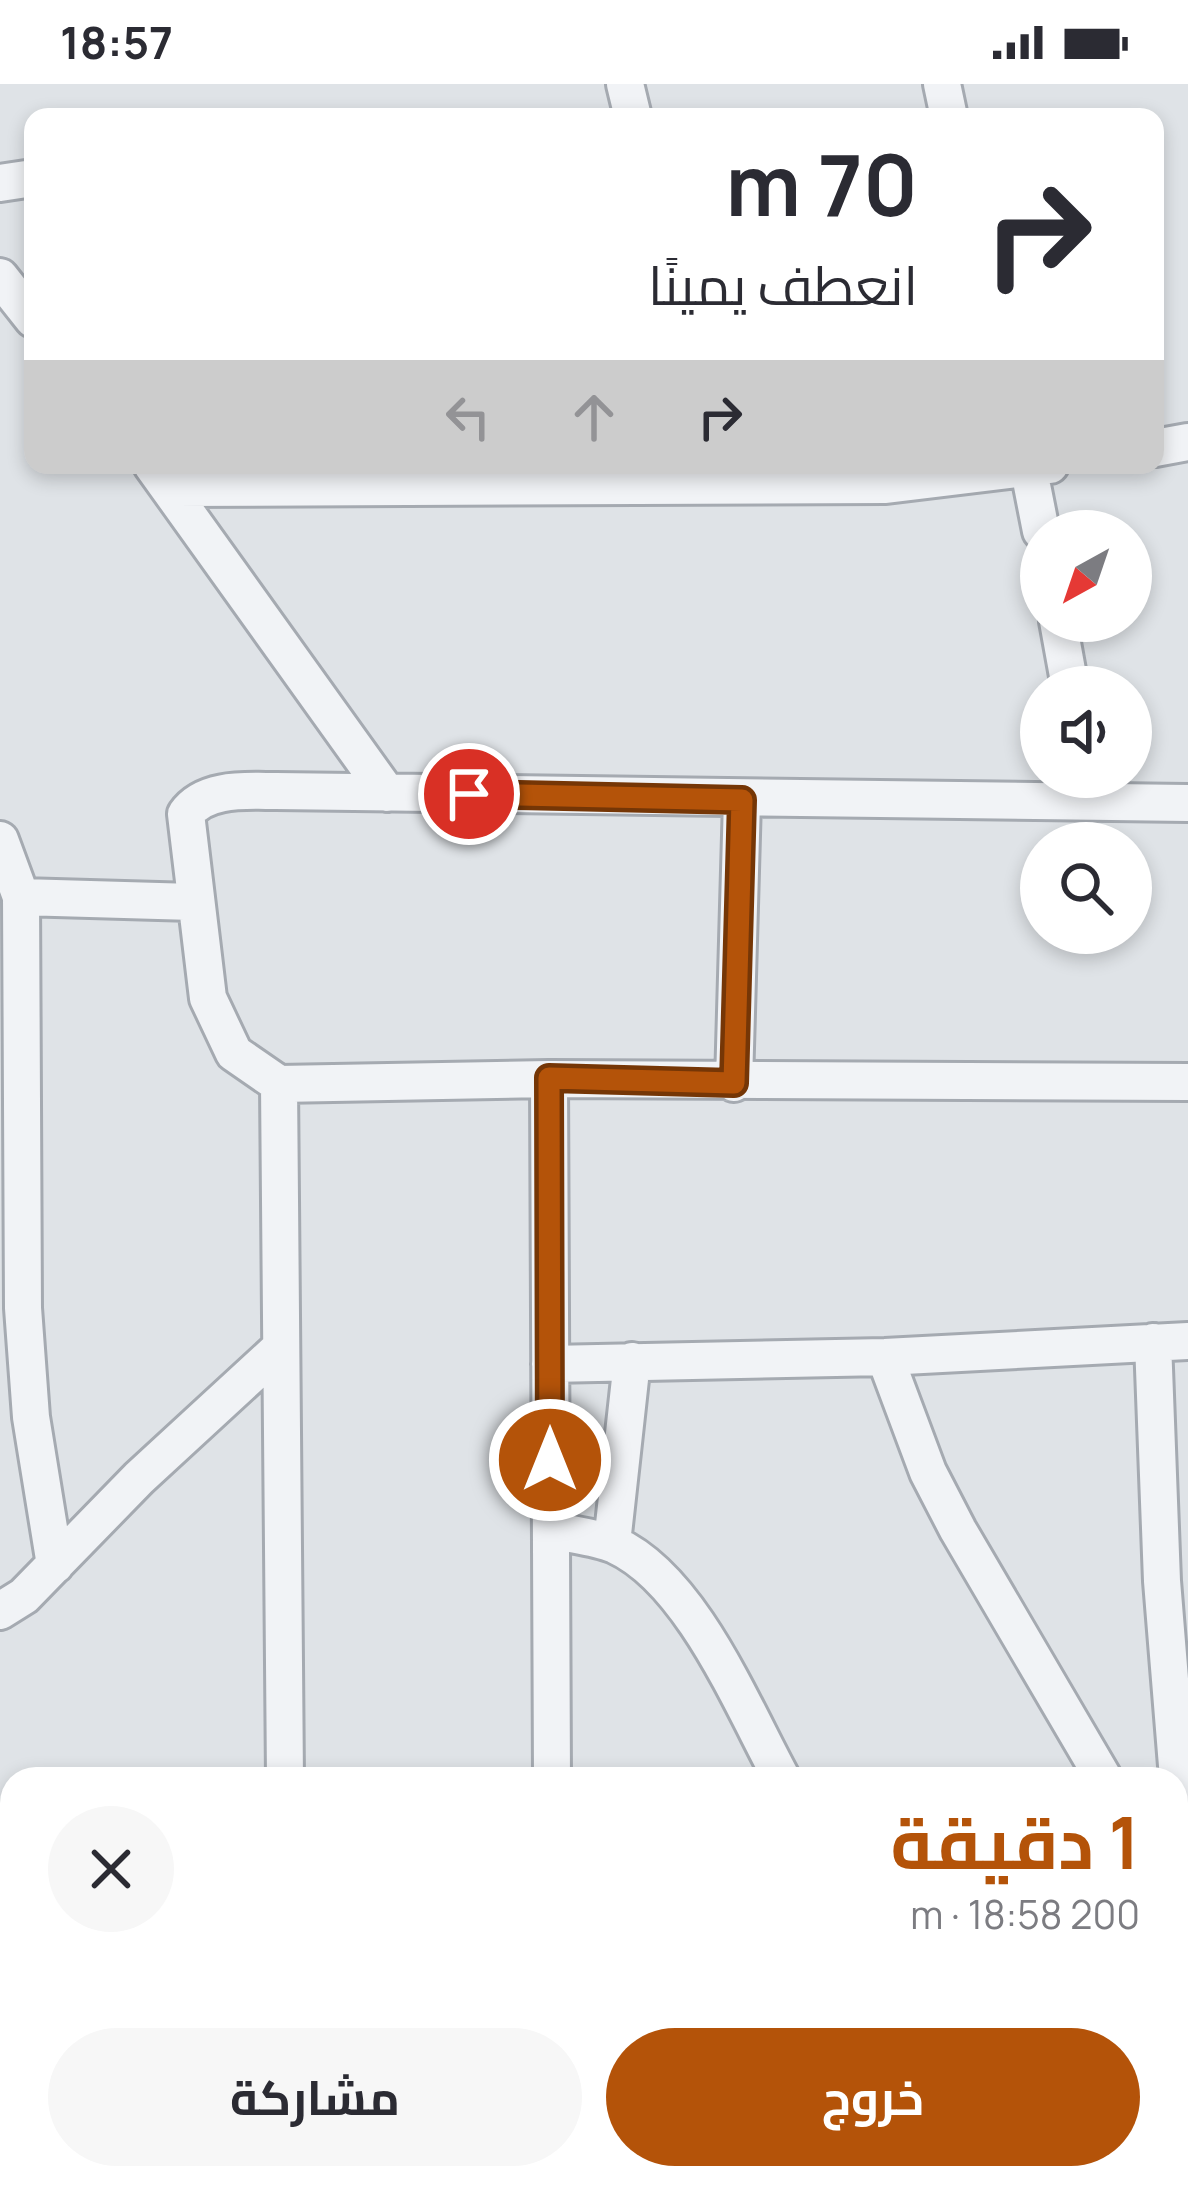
<!DOCTYPE html>
<html lang="ar">
<meta charset="utf-8">
<style>
:root{--surface:#fff;--page:#f7f7f7;--text:#2b2b33;--muted:#7c7c81;--accent:#b45309}
body{margin:0;font-family:Manrope,Cairo,sans-serif;background:var(--page);color:var(--text);direction:rtl;height:100vh;display:flex;flex-direction:column;font-size:45px;white-space:nowrap}
*{box-sizing:border-box;margin:0}
p{font-size:39px;color:var(--muted)}
.icon{flex:none;width:66px;height:66px;fill:none;stroke:currentColor;stroke-width:2;stroke-linecap:round;stroke-linejoin:round}
.map{position:relative;flex:1;overflow:hidden;direction:ltr}
.panel{position:absolute;left:0px;top:1683px;width:1188px;height:423px;display:flex;flex-direction:column;background:var(--surface);border-radius:36px 36px 0 0;box-shadow:0 6px 18px #0003;direction:rtl}
.panel>*{flex:none}
.hud{position:absolute;left:24px;top:24px;width:1140px;height:366px;border-radius:24px;box-shadow:0 6px 18px #0003;direction:rtl;background:#fff;color:var(--text);overflow:hidden}
.needle{width:78px;rotate:220deg}
.tools{position:absolute;left:1020px;top:426px;display:grid;gap:24px}
.tools a{display:grid;place-items:center;width:132px;height:132px;border-radius:50%;background:var(--surface);box-shadow:0 6px 18px #0003;font-size:60px}
.pin{position:absolute;display:grid;place-items:center;width:102px;height:102px;color:#fff;margin:-51px;border:6px solid #fff;border-radius:50%;box-shadow:0 3px 12px #0007}
.me{position:absolute;width:132px;margin:-66px;rotate:0deg;stroke-linejoin:round;filter:drop-shadow(0 0 9px #0008)}
.turn{display:flex;align-items:center;gap:42px;height:252px;padding:0 48px;font-size:54px}
.turn .icon{width:156px;height:156px;stroke-width:2.5}
.turn b{display:block;font-size:84px;line-height:102px}
.lanes{display:flex;align-items:center;height:114px;padding:0 48px;background:#0003;justify-content:center;gap:60px;direction:ltr}
.lanes .off{opacity:.35}
.round{display:grid;place-items:center;flex:none;width:126px;height:126px;border-radius:63px;background:var(--page)}
.head{display:flex;align-items:center;justify-content:space-between;height:204px;padding:0 48px}
h1{font-size:72px;font-weight:700;line-height:90px;color:var(--accent)}
.button{display:flex;gap:24px;margin-top:auto;padding:24px 48px}
.button a{flex:1;height:138px;border-radius:72px;background:var(--accent);color:#fff;font-size:48px;font-weight:700;line-height:138px;text-align:center}
.button a+a{background:var(--page);color:var(--text)}
.status{display:flex;justify-content:space-between;align-items:center;height:84px;padding:0 60px;background:var(--surface);direction:ltr}
.status svg{height:33px;fill:currentColor}
.map>svg:first-child{display:block}
.lines{fill:none;stroke-linecap:round;stroke-linejoin:round}
.street-casing{stroke:#a5aab1;stroke-width:42}
.street{stroke:#f1f3f6;stroke-width:36}
.route-casing{stroke:#753606;stroke-width:30}
.route{stroke:#b45309;stroke-width:21}
</style>
<div class="status"><b>18:57</b><svg viewBox="0 0 49 12"><path d="M0 12V9h3v3zM5 12V6h3v6zM10 12V3h3v9zM15 12V0h3v12zM26 1h20v11H26zM47 4h2v5h-2z"/></svg></div>
<div class="map">
<svg width="1188" height="2104" viewBox="0 0 1188 2104">
<rect width="100%" height="100%" fill="#dfe3e7"/>
<g class="lines">
<g class="street-casing">
<path id="street" d="M625 0 633 33
M942 0 949 33
M0 99 33 94
M0 193 33 235
M1155 364 1188 358
M152 381 387 709
M1028 381 1041 447
M172 404 886 401 1050 381
M1058 537 1070 603
M1188 719 276 707C247 707 205 703 186 730L208 914 234 969 279 1000 549 995 1188 998
M0 756 21 813 23 1224 31 1333 55 1481
M21 813 193 818
M549 995 552 1695
M734 999 742 716
M279 1000 285 1695
M1153 1258 1162 1497 1188 1817
M885 1273 928 1388 958 1446 1104 1695
M550 1280 885 1273 1188 1257
M552 1446C572 1451 596 1453 615 1461 692 1496 743 1624 782 1695
M612 1459 632 1277
M0 1527 24 1512 139 1394 278 1266
M0 1803 12 1802
M0 2080 12 2079
M766 2094 771 2104
M1096 2094 1101 2104"/>
</g>
<use href="#street" class="street"/>
</g>
<g class="lines">
<g class="route-casing">
<path id="route" d="M469 710 742 716 734 999 549 994 550 1376"/>
</g>
<use href="#route" class="route"/>
</g>
</svg>
<div class="tools">
<a><svg class="needle" viewBox="-14 -14 28 28"><path d="M0-13l5 13h-10z" fill="#e53935"/><path d="M0 13l5-13h-10z" fill="#7c7c81"/></svg></a>
<a><svg class="icon" aria-label="sound" viewBox="0 0 24 24"><path d="M4 9h4l5-4v14l-5-4H4zM17 9q2 3 0 6"/></svg></a>
<a><svg class="icon" aria-label="search" viewBox="0 0 24 24"><circle cx="10" cy="10" r="6"/><path d="M15 15l6 6"/></svg></a>
</div>
<div class="pin" style="left:469px;top:710px;background:#d93025"><svg class="icon" aria-label="arrive" viewBox="0 0 24 24"><path d="M6 21V4h12l-3 4 3 4H6"/></svg></div>
<svg class="me" style="left:550px;top:1376px" viewBox="-20 -20 40 40"><circle r="17" fill="#b45309" stroke="#fff" stroke-width="3"/><path d="M0-11L8 9 0 5-8 9z" fill="#fff"/></svg>
<div class="hud">
<div class="turn"><svg class="icon" aria-label="right" viewBox="0 0 24 24"><path d="M7 20v-9h11M14 6l5 5-5 5"/></svg><div><b>70 m</b>انعطف يمينًا</div></div>
<div class="lanes"><svg class="icon off" aria-label="left" viewBox="0 0 24 24"><path d="M17 20v-9H6M10 6l-5 5 5 5"/></svg><svg class="icon off" aria-label="ahead" viewBox="0 0 24 24"><path d="M12 20V5M6 11l6-6 6 6"/></svg><svg class="icon" aria-label="right" viewBox="0 0 24 24"><path d="M7 20v-9h11M14 6l5 5-5 5"/></svg></div>
</div>
<section class="panel">
<div class="head"><div><h1>1 دقيقة</h1><p>200 m · 18:58</p></div><a class="round"><svg class="icon" aria-label="close" viewBox="0 0 24 24"><path d="M6 6l12 12M18 6L6 18"/></svg></a></div>
<div class="button"><a>خروج</a><a>مشاركة</a></div>
</section>
</div>
